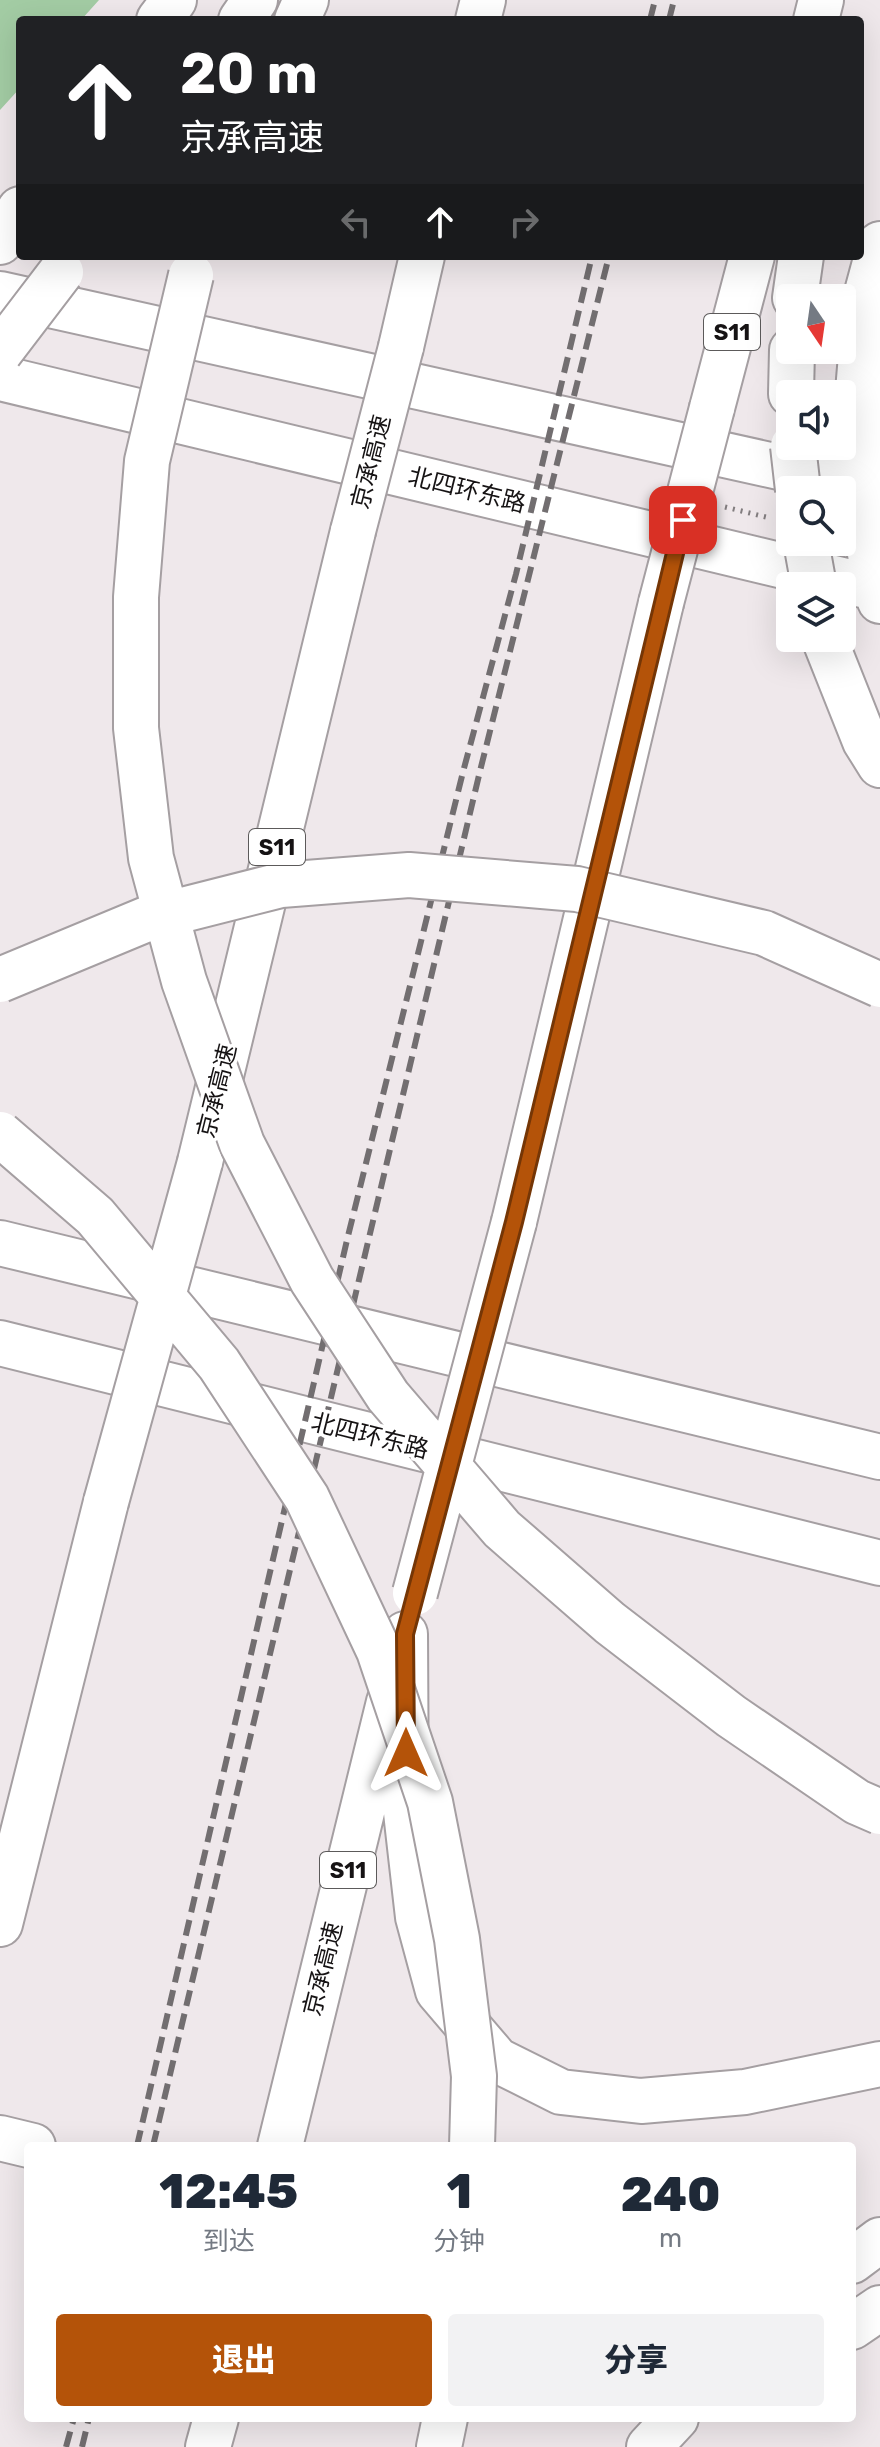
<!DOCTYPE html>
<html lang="zh">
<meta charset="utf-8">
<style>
:root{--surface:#fff;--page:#f2f2f3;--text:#1f2937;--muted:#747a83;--accent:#b45309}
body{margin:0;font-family:Rubik,"Noto Sans SC",sans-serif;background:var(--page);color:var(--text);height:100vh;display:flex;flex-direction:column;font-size:30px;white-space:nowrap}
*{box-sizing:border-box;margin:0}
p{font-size:26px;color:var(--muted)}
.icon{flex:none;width:44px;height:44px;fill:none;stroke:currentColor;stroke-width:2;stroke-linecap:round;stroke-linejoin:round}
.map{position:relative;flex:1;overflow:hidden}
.sheet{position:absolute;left:24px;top:2142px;width:832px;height:280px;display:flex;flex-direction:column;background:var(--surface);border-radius:8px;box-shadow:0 8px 32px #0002}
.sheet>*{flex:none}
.banner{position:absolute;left:16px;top:16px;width:848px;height:244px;border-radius:8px;box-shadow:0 8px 32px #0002;background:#202124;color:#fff;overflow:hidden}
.needle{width:52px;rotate:167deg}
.controls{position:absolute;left:776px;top:284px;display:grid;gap:16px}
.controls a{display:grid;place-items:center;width:80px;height:80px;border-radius:8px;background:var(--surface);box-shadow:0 8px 32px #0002;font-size:40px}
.pin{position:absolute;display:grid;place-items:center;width:68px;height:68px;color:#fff;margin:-34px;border-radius:16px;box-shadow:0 4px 12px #0006}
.me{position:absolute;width:88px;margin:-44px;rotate:0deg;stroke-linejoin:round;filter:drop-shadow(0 0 6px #0008)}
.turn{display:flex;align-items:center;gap:28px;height:168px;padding:0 32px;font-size:36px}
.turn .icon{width:104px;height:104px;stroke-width:2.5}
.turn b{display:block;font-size:56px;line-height:68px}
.lanes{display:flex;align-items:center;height:76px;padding:0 32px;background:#0003;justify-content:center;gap:40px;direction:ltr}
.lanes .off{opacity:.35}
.eta{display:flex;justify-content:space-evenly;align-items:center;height:136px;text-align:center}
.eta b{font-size:48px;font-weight:800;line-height:56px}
.action{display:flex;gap:16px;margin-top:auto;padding:16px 32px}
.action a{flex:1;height:92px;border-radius:8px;background:var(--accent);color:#fff;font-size:32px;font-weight:800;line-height:92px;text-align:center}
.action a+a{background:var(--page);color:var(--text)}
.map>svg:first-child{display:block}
.green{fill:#a3cca4}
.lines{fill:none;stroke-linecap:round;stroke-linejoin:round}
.secondary-casing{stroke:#a59fa2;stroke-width:48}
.highway-casing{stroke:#a59fa2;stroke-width:48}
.path{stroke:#827d7f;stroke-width:5;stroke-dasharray:2 6;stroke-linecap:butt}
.secondary{stroke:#fff;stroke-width:44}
.highway{stroke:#fff;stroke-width:44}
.rail{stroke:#726e70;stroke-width:6;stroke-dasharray:16 8;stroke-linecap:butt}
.highway-bridge-casing{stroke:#a59fa2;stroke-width:48;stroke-linecap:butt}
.highway-bridge{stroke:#fff;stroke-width:44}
.route-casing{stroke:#753606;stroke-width:20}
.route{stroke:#b45309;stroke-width:14}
.labels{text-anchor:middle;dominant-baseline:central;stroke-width:7;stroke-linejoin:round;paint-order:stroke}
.shield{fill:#fff;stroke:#5c5a5a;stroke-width:2}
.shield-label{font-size:22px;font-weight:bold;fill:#161314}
.street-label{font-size:24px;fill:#161314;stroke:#fff}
</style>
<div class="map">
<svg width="880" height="2447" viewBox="0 0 880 2447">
<rect width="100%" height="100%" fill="#efe8eb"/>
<path class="green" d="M0 0H99L81 20H20V88L0 110Z"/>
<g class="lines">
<g class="secondary-casing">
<path id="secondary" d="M159 20 174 0
M0 242 20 209
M880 244 866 296 858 391 860 485 875 588 880 601
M0 294 860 485
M0 378 875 588
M0 2138 33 2146
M852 2327 880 2308"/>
</g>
<g class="highway-casing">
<path id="highway" d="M241 20 255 0
M297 20 306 0
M478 20 483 0
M816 20 821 0
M795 298 801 256
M401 347 422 256
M791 394 792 350
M712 408 752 256
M824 638 865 741 880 765
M200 1162 353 531
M514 1222 661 603
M0 1243 880 1457
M0 1343 880 1563
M405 1634 406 1812 418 1917 438 1991 497 2060 561 2092 641 2101 745 2092 880 2064
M0 1924 106 1502
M280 2146 389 1702
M852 2261 880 2240
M208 2447 216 2418
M439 2447 445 2418
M649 2447 676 2418"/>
</g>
<path class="path" d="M725 507 770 518"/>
<use href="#secondary" class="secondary"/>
<use href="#highway" class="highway"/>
<path class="rail" d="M650 20 655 0
M669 20 674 0
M137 2146 347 1240 463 772 516 574 592 256
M153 2146 480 771 609 256
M66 2447 74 2418
M82 2447 89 2418"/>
<g class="highway-bridge-casing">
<path id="highway-bridge" d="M191 275 147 461 136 597V728L151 858 184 981 242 1144 312 1280 388 1396 502 1529 610 1623 731 1716 857 1802 880 1812
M0 352 61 272
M793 446 798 490
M353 531 401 347
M806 542 814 586
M661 603 712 408
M0 980 147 919 281 885 409 875 577 889 764 933 880 985
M0 1134 95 1216 219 1364 307 1498 379 1651 430 1802 457 1939 474 2076 472 2146
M106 1502 200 1162
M415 1593 514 1222"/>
</g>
<use href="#highway-bridge" class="highway-bridge"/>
</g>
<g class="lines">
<g class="route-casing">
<path id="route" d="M406 1753 405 1634 514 1222 683 520"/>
</g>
<use href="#route" class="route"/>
</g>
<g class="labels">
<g class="shield">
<rect x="704" y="314" width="56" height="36" rx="6"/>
<rect x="249" y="829" width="56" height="36" rx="6"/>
<rect x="320" y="1852" width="56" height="36" rx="6"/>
</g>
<g class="shield-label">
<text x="732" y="332">S11</text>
<text x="277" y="847">S11</text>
<text x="348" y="1870">S11</text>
</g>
<g class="street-label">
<text transform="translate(371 462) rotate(-76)">京承高速</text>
<text transform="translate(467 490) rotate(14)">北四环东路</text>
<text transform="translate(217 1091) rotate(-76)">京承高速</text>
<text transform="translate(370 1436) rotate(14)">北四环东路</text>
<text transform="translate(323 1969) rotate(-76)">京承高速</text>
</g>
</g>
</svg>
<div class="controls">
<a><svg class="needle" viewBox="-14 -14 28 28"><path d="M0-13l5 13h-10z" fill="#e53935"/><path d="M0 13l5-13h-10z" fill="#747a83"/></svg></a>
<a><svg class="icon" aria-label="sound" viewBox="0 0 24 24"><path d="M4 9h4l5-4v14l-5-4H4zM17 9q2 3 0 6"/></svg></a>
<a><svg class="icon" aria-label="search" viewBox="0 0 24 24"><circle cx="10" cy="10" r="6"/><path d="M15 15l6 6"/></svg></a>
<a><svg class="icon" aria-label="layers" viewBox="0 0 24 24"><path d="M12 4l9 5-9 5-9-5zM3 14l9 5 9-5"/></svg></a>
</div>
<div class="pin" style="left:683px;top:520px;background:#d93025"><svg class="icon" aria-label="arrive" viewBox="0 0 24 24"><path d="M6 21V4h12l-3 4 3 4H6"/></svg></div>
<svg class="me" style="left:406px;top:1753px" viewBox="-20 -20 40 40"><path d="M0-17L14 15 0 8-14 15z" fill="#b45309" stroke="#fff" stroke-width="4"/></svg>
<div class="banner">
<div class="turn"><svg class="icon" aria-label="ahead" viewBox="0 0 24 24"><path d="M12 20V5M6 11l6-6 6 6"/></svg><div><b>20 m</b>京承高速</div></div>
<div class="lanes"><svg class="icon off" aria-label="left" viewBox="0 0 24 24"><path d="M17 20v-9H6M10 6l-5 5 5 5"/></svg><svg class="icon" aria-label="ahead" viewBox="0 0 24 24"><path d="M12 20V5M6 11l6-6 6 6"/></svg><svg class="icon off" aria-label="right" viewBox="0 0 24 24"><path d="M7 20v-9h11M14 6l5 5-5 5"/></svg></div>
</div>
<section class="sheet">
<div class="eta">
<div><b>12:45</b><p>到达</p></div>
<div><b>1</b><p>分钟</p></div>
<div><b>240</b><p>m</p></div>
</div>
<div class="action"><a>退出</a><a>分享</a></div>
</section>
</div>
